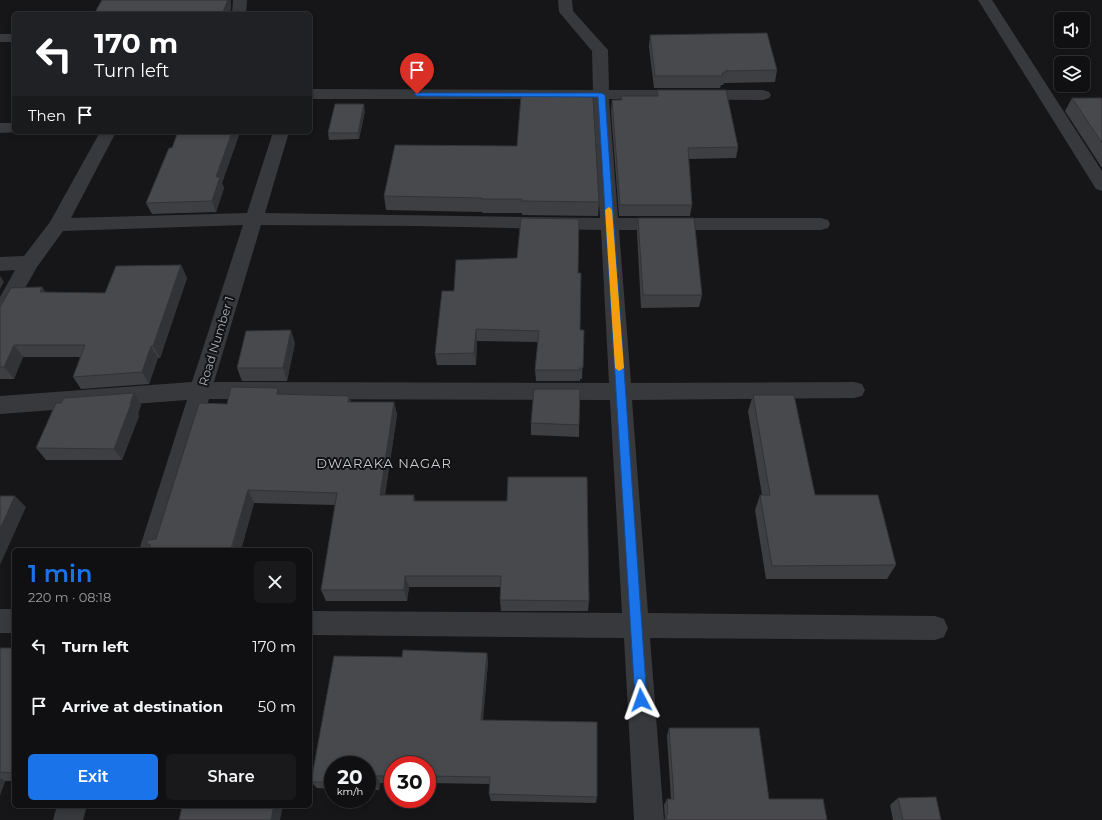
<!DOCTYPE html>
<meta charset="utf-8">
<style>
:root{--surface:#101012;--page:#19191b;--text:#f1f3f6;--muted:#9c9d9f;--line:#303032;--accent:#1a73e8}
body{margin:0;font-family:Montserrat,sans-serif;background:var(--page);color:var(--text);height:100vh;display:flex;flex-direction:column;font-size:15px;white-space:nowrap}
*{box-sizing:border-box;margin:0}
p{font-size:13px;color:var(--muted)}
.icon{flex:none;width:22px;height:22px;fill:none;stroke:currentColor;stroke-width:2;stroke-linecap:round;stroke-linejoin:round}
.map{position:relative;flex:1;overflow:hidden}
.side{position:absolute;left:12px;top:548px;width:300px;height:260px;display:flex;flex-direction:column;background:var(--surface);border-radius:6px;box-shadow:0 2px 6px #0003,0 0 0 1px var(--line)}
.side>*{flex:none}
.banner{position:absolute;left:12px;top:12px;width:300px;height:122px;border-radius:6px;box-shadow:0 2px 6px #0003,0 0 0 1px var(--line);background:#202124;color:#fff;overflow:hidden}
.controls{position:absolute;left:1054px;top:12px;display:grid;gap:8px}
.controls a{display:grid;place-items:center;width:36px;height:36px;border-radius:6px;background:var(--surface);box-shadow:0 2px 6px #0003,0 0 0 1px var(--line);font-size:20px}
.speed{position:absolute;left:324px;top:756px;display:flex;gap:8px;font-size:20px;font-weight:700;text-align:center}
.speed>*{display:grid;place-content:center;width:52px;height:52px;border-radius:50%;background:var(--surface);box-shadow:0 2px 6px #0003,0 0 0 1px var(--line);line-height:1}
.speed small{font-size:10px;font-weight:400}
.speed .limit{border:6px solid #d22;background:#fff;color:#111}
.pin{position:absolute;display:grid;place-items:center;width:34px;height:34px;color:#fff;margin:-41px -17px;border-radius:50% 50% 50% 0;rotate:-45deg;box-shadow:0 0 4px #0007}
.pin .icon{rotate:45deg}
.me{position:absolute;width:44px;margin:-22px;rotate:356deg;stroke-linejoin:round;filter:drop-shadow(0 0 3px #0008)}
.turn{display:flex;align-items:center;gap:14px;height:84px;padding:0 16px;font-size:18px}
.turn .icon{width:52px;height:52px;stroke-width:2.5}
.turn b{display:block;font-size:28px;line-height:34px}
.then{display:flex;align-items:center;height:38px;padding:0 16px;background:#0003;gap:8px;font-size:15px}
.round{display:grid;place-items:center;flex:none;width:42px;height:42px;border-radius:6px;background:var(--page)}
.summary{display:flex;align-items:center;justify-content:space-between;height:68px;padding:0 16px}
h1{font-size:24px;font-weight:600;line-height:30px;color:var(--accent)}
.action{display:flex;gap:8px;margin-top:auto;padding:8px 16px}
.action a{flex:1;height:46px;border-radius:6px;background:var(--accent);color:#fff;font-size:16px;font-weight:600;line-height:46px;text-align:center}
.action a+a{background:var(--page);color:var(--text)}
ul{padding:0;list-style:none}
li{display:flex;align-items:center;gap:12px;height:60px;padding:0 16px}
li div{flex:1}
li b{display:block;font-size:15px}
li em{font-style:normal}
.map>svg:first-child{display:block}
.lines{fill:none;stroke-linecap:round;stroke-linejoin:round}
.minor{fill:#38393d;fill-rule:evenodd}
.wall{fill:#3e3f42}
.shaded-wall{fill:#323336}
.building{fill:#48494d;stroke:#323336}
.route{fill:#1a73e8;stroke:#114b97}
.slow{fill:#f59e0b}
.labels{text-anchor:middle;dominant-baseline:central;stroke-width:4;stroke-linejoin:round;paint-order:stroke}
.street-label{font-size:12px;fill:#aaaeb7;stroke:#111113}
.neighbourhood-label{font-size:13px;letter-spacing:1px;fill:#cacdd3;stroke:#111113}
</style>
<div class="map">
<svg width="1102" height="820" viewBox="0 0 1102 820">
<rect width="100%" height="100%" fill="#161618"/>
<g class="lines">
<path class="minor" d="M233 0H247L246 14H232Z
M558 0H572L573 11 608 50 609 90H763L769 92 771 95 769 98 763 100 609 99 618 218H821L828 220 830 224 828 228 821 230H619L631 383 854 382 862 384 865 390 862 396 854 398 632 400 648 613 935 616 944 619 948 628 944 637 935 640 650 638 664 820H634L624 638 310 635V611L622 613 610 400 209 399 163 550H139L187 400 0 414V396L192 382 243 225 63 231 37 267 7 320 0 322V297L15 270 0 271V257L24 256 50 222 100 132H116L71 218 247 213 273 132H289L265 213 600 218 593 99H310V89L593 90 592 51 559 12ZM261 225 416 226 601 230 609 383 214 382Z
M978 0H992L1102 171V191L1096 189Z
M0 34H14V42H0Z
M0 123H14V132H18L0 133Z
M0 609H14V633H0Z
M57 806H87L83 820H53Z"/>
</g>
<path class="wall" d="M650 35 777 70 775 82 724 83 723 85H721L720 88H654L649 47Z
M657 90 738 147 736 158 688 159 692 205 690 216H619L611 111 612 100H621V96H656Z
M1072 98H1102V168L1065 111Z
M365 111 359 139 329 140 328 133Z
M178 132H240L222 183 224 188 216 212 152 214 146 203 172 148Z
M395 145 599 202 598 216 522 215V213H483L482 212 386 210 384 196Z
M638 218 702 295 699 307 641 308 637 232Z
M181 265 187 278 160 358H158L149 384 81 389 73 377 81 357H23L14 379H0V307L42 287 46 293H105Z
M578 273 580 330H584L582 379H580V381H536L535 370 538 342 477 341 476 365H437L435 354 454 291Z
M295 343 287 381H242L237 368Z
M134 393 141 405 138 414 139 416 122 460H46L36 448 61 403Z
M281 395 349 396 351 402H394L397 415 385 495H414L415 501 589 601 588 611H501L500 600 501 587H409L407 601H326L321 590 335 505 254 503 241 550H149V548L146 544 156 539 227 404Z
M753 395 815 495 896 565 887 579H766L755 510 760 495H762L748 411Z
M531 423 579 425V437L531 435Z
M0 648H14V781H5L0 795Z
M487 653 488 662 483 720 597 797 596 803 491 801 489 794 490 784 427 783V765H393V783H380L379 790H367V765H333V789L317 788 311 782 402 657Z
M669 728 769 799 827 820H664L665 818 664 805 667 799H671L667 736Z
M898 798 941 820H893L890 805Z"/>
<path class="shaded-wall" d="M228 0H231V10L229 14H222Z
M364 104 365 111 359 139 358 133Z
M232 132H240L222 183 224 188 216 212 212 201 216 177Z
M181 265 187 278 160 358 153 346Z
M0 276 4 282 0 289Z
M42 287 51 300 40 292Z
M476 329 477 341 476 365 474 353Z
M291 330 295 343 287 381 283 368Z
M14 345 23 357 14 379 4 367Z
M151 346 158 358 149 384 142 372Z
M278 388 283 401 277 394Z
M134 393 141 405 138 414 139 416 122 460 114 449Z
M349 396 353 409 348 402Z
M394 402 397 415 383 507 380 495Z
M248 490 254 503 241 550H232Z
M15 496 26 507 0 565V529Z
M405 576 409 587 407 601 404 590Z
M487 653 488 662 482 728 481 720Z
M376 776 380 783 379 790 375 783Z
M0 778 5 781 0 795Z
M274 806H283L280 820H271Z"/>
<path class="building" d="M102 0H228L222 14H94Z
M767 33 777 70 725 71 726 73H722L723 76H655L650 35Z
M657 90H726L738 147 688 148 692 205H620L612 100H622L621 96H658Z
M521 96 593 97 599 202 522 201V199H481L482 198 384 196 395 145 517 146Z
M1072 98H1102V143Z
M335 104H364L358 133H328Z
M178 132H232L216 177H220L212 201 146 203 169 148H172Z
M521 218 579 219 578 273H581L580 330H584L583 368H580V370H535L539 331 476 329 474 353 435 354 442 291H454L456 260 517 258Z
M638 218H694L702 295H643Z
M181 265 153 346H151L142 372 73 377 85 345H14L4 367H0V307L11 288 42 287 40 292 105 293 116 266Z
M291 330 283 368H237L246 331Z
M231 387 278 388 277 394 349 396 348 402H394L380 495H414L413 501H507L508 477H587L589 601 500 600 501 576H405L404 590H321L337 493 248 490 231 549 234 550H149L150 544H146L148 540 156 539 199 403 227 404Z
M534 389H580L579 425 531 423Z
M134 393 130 404H131L114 449 36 448 56 403H61L64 398Z
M753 395H794L815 495H878L896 565 772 566 760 495H770Z
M0 496H15L0 529Z
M0 648H14V773L0 772Z
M403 650 487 653 481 720 597 722V797L489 794 490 777 427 776V765H393V776H376L375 783H367V765H333V782H311L334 656 402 657Z
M669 728H759L769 799H823L827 820H667L666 815 668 814 667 799H674Z
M936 797 941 820H903L898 798Z
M182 806H274L271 820H179Z"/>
<path class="route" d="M415 93H601L605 95 647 700 645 704 641 706 637 704 635 700 598 97 417 96 414 94Z"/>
<path class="slow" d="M609 207 612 210 624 368 619 371 615 368 605 210Z"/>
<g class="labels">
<g class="street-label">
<text transform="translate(216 341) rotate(-73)">Road Number 1</text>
</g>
<g class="neighbourhood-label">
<text x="384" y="463">DWARAKA NAGAR</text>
</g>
</g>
</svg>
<div class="controls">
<a><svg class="icon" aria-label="sound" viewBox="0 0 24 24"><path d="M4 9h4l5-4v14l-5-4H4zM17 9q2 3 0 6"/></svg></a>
<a><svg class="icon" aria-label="layers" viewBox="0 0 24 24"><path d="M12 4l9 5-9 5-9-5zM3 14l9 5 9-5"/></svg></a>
</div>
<div class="speed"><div>20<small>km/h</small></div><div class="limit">30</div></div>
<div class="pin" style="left:417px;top:94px;background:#d93025"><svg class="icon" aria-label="arrive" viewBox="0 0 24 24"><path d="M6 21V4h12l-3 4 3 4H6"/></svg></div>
<svg class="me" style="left:641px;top:700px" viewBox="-20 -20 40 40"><path d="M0-17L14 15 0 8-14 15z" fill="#1a73e8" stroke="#fff" stroke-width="4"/></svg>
<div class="banner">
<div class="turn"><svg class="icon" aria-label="left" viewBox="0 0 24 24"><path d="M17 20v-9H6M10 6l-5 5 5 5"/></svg><div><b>170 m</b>Turn left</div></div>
<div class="then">Then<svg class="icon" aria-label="arrive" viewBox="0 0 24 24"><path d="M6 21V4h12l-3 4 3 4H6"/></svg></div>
</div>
<section class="side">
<div class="summary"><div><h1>1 min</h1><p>220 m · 08:18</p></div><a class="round"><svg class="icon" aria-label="close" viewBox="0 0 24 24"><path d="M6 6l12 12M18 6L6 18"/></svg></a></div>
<ul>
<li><svg class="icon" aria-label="left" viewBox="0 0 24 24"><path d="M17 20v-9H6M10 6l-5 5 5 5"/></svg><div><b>Turn left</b></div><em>170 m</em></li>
<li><svg class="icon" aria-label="arrive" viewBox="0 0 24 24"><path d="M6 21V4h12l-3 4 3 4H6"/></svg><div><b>Arrive at destination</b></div><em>50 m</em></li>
</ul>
<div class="action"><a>Exit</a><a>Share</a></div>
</section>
</div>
